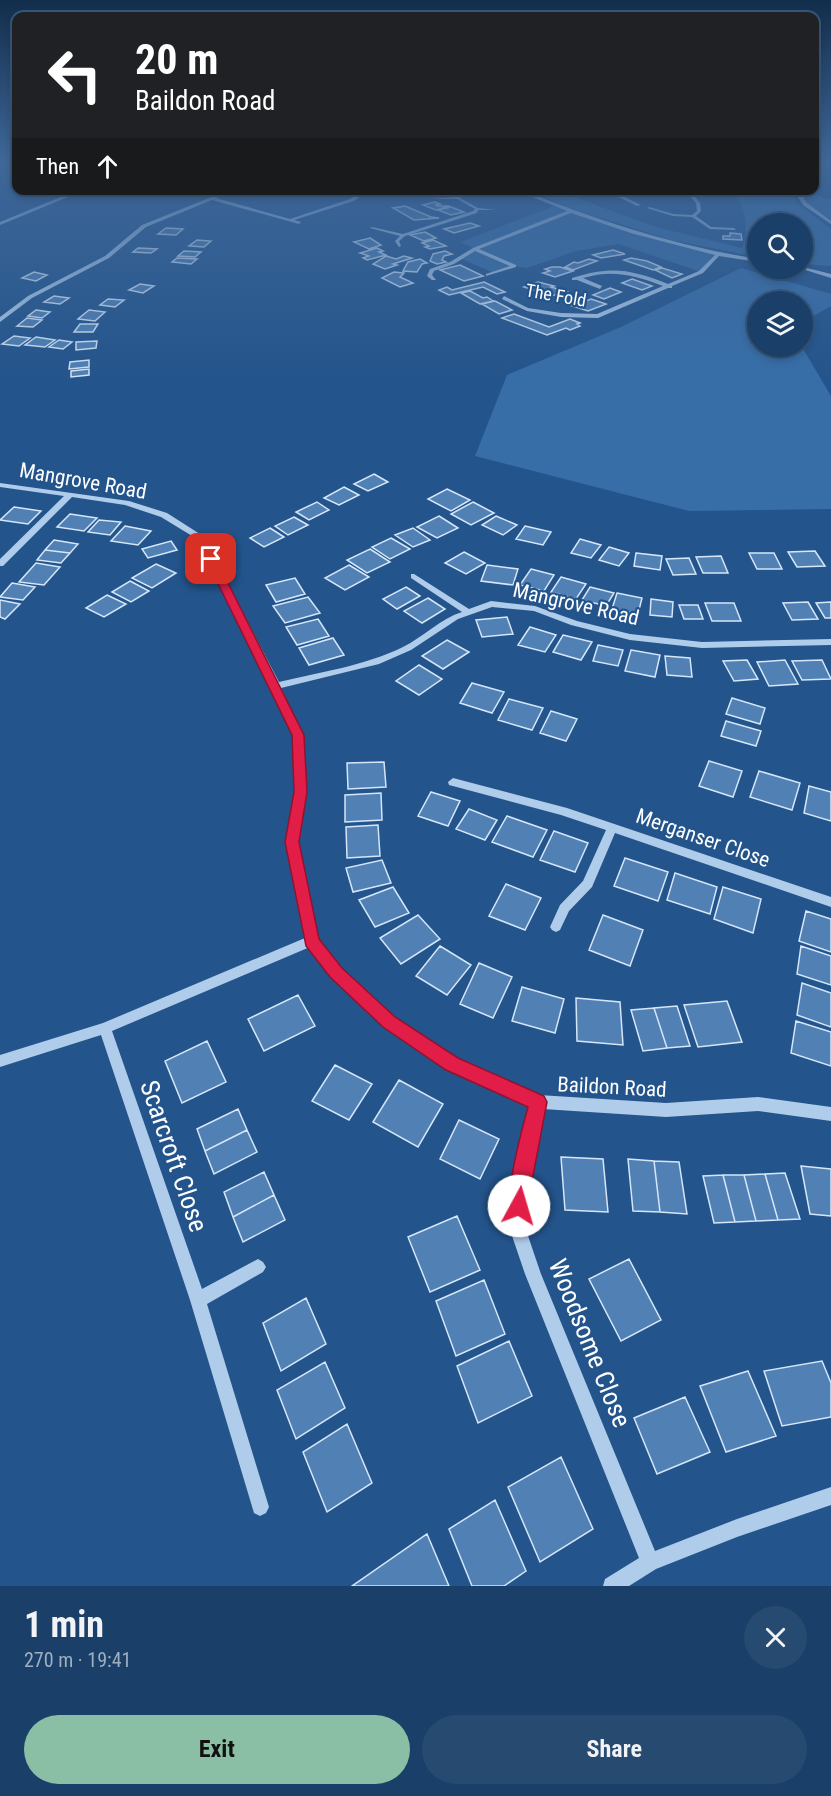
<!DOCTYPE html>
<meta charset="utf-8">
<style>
:root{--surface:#1a3f68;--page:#274a71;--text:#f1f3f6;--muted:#9fafc0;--line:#38587c;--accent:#8abfa5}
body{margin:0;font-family:"Roboto Condensed",sans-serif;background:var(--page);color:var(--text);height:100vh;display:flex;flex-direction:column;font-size:22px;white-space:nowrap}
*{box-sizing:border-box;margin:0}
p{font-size:20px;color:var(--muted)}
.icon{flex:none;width:33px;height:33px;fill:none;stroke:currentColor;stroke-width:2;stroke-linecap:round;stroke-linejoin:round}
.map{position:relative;height:1586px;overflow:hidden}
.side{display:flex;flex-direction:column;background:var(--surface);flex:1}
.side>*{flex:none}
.banner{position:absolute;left:12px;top:12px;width:807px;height:183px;border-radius:12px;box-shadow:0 3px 9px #0003,0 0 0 2px var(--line);background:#202124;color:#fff;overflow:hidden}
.controls{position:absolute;left:747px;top:213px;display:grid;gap:12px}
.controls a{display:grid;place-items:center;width:66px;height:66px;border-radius:50%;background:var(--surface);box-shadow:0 3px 9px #0003,0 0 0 2px var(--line);font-size:30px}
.pin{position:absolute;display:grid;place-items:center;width:51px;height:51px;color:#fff;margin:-26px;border-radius:12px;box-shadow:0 3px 9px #0006}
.me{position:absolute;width:66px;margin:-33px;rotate:6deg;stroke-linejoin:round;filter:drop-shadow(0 0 4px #0008)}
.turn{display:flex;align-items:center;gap:21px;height:126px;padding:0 24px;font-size:27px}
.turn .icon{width:78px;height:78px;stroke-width:2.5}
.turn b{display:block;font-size:42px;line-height:51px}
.then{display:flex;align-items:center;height:57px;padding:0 24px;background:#0003;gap:12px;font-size:22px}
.round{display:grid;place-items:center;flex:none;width:63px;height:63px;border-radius:32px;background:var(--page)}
.summary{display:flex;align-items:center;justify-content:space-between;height:102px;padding:0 24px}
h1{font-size:36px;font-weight:700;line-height:45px}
.cta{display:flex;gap:12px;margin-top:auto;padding:12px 24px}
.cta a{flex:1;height:69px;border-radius:36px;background:var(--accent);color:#111;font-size:24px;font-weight:700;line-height:69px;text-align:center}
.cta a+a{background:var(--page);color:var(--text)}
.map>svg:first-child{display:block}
.green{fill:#376ea8}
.building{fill:#5080b4;stroke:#d5e6f8;stroke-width:1.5}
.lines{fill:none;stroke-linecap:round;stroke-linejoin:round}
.minor{fill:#b0cceb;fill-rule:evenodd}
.route{fill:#e11d48;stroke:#92132f;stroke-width:1.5}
.labels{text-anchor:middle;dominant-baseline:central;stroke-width:4.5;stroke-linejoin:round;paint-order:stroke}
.far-street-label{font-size:18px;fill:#fff;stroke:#23548b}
.street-label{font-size:21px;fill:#fff;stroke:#23548b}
.near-street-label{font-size:26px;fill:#fff;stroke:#23548b}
</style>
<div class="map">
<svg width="831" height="1586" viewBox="0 0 831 1586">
<rect width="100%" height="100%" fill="#23548b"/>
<path class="green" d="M782 190 789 191 798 204 831 229V266L803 264 802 224H758L757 257 671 240 576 210 528 191H557L656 227 742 248C749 229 747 204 730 191Z
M796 191H812L825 199H831V223L805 204Z
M554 206 642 236 717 255 701 272 619 244 576 251 527 268 514 266 494 273 460 258 475 249 461 242Z
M741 268 831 294V306L803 322 802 302H758V346L802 347 831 396V509L689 511 475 456 507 375 621 327Z"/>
<path class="building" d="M435 202 440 204 436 205 438 206H450L436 210 423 205Z
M405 206 431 217 439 218 414 220 393 208Z
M451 207 464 212 451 215 438 210Z
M470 223 479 226 454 233 444 229Z
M166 228 183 229 176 235 158 234Z
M425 232 436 238 424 241 410 235Z
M730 233 741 234 742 240 723 239V236H730Z
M370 238 381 245 369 249 354 242Z
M197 240 211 241 204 247 189 246Z
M433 240 446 246 430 249 425 247 429 246 422 243Z
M138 248 157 249 151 253 133 252Z
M377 248 383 251 379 252 386 255 367 260 363 258 369 256 360 253Z
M613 250 625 254 601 258 593 255Z
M184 251 201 252 195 257 178 256Z
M445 251 452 254 444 256 442 260 446 262 437 264 430 261 433 254Z
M386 256 396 259 404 256 412 258 393 264 397 265 385 269 373 264Z
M177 258 197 259 191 264 172 262Z
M631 258 647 261 661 267 653 270 624 260Z
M420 259 427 263 422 264 417 272 403 271 408 262Z
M589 259 597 261 573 270 565 267 574 262 578 263Z
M460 265 483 276 464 281 440 270Z
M552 267H560L573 271 555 277 543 273 550 271 545 269Z
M662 268 682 274 672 278 655 270Z
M34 272 47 275 36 281 22 278Z
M394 272 404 273 400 277 413 283 400 287 382 278Z
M632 279 652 286 642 290 622 283Z
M484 282 505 292 497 294 483 287 449 295 439 290 447 287 452 290Z
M538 282 554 286 551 287 567 292 551 296 524 287Z
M140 284 154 286 143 293 129 290Z
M610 288 621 292 604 299 593 295Z
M470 291 483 298 487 297 493 301 480 304 461 293Z
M54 296 69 298 60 304 44 302Z
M108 299 124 300 115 307 100 305Z
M591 299 606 304 588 311 566 304 572 302 578 304Z
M495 301 512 310 499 314 482 304Z
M36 310 50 312 42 318 28 316Z
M89 310 105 312 95 321 78 319Z
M514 314 549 327 570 319 580 323 577 324 580 326 570 330 566 328 547 335 502 318Z
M27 318 42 320 33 327 17 326Z
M80 324H98L93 332H74Z
M14 336 30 338 19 346 2 344Z
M36 337 55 340 45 347 25 345Z
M59 340 72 342 63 349 49 347Z
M97 341 96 348 76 350V342Z
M89 360V367L69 369 70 362Z
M89 369V375L71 377V371Z
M374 474 388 482 368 491 354 484Z
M344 487 359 495 339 505 324 498Z
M447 489 470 500 451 511 428 499Z
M317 502 329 510 309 520 296 512Z
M473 502 494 513 471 525 451 514Z
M14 507 41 511 28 524 0 520Z
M70 514 97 518 84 531 57 527Z
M439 516 458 528 437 538 417 527Z
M496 516 517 525 503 535 482 525Z
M294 517 308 525 288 535 275 526Z
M99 520 121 522 110 535 88 532Z
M125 526 151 531 138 545 111 541Z
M525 526 551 532 543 545 516 539Z
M270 528 284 537 264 547 250 538Z
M413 528 430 540 413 547 395 535Z
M391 538 410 549 390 559 372 547Z
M580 539 601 545 591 558 571 553Z
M54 540 78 544 70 553 45 550Z
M171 541 177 550 148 558 142 549Z
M609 547 629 553 619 566 599 560Z
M370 549 390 562 367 573 347 560Z
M45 550 70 553 61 563 37 560Z
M815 551 825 566 797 567 788 552Z
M464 552 485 563 466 574 445 563Z
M636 553 662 556 660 570 634 566Z
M749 553H774L782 569H757Z
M721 556 728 573H703L696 557Z
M689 558 696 574 673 575 666 559Z
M36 563 60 567 44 585 19 582Z
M156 564 176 573 152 588 132 578Z
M349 565 369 577 345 590 325 578Z
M487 565 518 569 513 585 481 581Z
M531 569 554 575 544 591 520 585Z
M561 577 586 584 576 599 551 592Z
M295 578 305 594 276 602 266 585Z
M130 581 149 591 131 602 112 592Z
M12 583 35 587 23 600 0 597Z
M406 587 420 596 397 609 383 599Z
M590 587 614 593 606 606 582 600Z
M617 593 642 598 638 614 612 609Z
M107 595 126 604 104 617 86 608Z
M308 597 320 613 285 623 273 606Z
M428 598 445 609 422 623 404 611Z
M651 599 673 602 672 617 650 615Z
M0 600 20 604 5 619 0 617Z
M808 602 818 619 792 620 783 603Z
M831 602V618H825L816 603Z
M705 603H734L741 621H712Z
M679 605H698L703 619H684Z
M507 617 513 634 482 637 476 620Z
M318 619 329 636 297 645 286 627Z
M530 627 556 635 545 652 518 645Z
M563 635 592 642 581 660 553 652Z
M333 638 344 655 309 665 299 648Z
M447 640 469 652 443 669 422 656Z
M598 645 623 650 618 666 593 661Z
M631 650 660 655 655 677 625 671Z
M665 656 690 658 692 677 667 675Z
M747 660 758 679 734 681 723 661Z
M785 660 798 684 769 686 757 662Z
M822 660 831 679 802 680 792 661Z
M419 665 442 679 419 695 396 681Z
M472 683 504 692 492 713 460 703Z
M732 698 765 708 760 724 726 714Z
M509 699 543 708 532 730 498 720Z
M551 711 577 719 566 741 540 733Z
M726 721 761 731 756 746 721 736Z
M709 761 742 771 733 797 699 786Z
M384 762 386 787 348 789 347 763Z
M759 771 800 783 792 810 750 797Z
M809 786 831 792V821L804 813Z
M431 792 460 801 448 826 418 816Z
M381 793 382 820 345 822V795Z
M469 809 497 820 485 840 456 829Z
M507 816 547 830 533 857 492 842Z
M378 825 380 856 347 858 346 827Z
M554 831 588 843 575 872 540 860Z
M625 858 668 872 658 901 614 886Z
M382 860 391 883 353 892 346 868Z
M675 873 717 887 710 914 667 900Z
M506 884 541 898 525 930 489 916Z
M393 887 409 913 375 927 359 900Z
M723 887 761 899 753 933 714 919Z
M806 911 831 919V952L799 941Z
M418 915 440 939 401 964 380 938Z
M603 915 643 930 630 966 589 950Z
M440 946 471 965 447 995 416 976Z
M801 946 831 956V985L797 974Z
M479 963 512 977 493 1018 460 1004Z
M802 983 831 993V1027L797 1015Z
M522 987 564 999 555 1033 512 1021Z
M298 995 315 1026 264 1051 248 1019Z
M576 998 620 1002 623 1045 577 1041Z
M727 1001 742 1042 698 1047 684 1005Z
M677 1006 690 1046 667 1048 654 1008Z
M654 1008 667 1048 643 1051 631 1010Z
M796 1021 831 1032V1066L791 1053Z
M207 1041 226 1082 182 1103 165 1061Z
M335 1065 372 1084 349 1120 312 1101Z
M399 1080 443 1104 418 1147 373 1122Z
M238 1109 247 1130 205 1151 197 1129Z
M459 1120 499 1139 480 1179 440 1159Z
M247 1130 257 1152 214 1174 205 1151Z
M561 1157 603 1159 608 1212 565 1210Z
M628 1159 654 1161 660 1212 633 1211Z
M654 1161 679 1162 687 1214 660 1212Z
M801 1166 831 1169V1216L810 1214Z
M264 1172 274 1195 233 1217 224 1192Z
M785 1173 800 1219 778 1220 765 1174Z
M765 1174 778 1220 756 1221 744 1175Z
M723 1175H744L756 1221 735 1222Z
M723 1175 735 1222 714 1223 703 1176Z
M274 1195 285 1220 243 1242 233 1217Z
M457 1216 480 1270 430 1292 408 1237Z
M629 1259 661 1320 621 1341 589 1279Z
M484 1280 505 1334 456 1356 436 1301Z
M306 1298 326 1344 281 1371 263 1323Z
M509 1341 532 1396 478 1423 457 1366Z
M822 1361 831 1383V1417L782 1426 764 1371Z
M325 1362 345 1408 296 1439 277 1390Z
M748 1371 776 1436 726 1452 700 1386Z
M685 1397 710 1452 657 1474 634 1418Z
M347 1424 372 1483 327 1512 303 1452Z
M561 1457 593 1529 540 1562 508 1487Z
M495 1500 526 1571 504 1586H472L449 1529Z
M427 1534 449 1586H352Z"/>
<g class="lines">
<path class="minor" d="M78 190H85L0 225V222Z
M229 190H236L216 198 290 219 350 199 363 190H369L354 201 294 220 301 222 299 224 212 200 146 227 109 258 32 298 0 322V317L28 296 105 256 142 225Z
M461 190H467L462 194 460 198 478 208 496 210H478L477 213 405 236 399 241 401 246 399 247 395 241 400 236 370 228 372 227 403 234 473 211 475 209 457 199H430L456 197Z
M515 190H522C599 221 676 246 758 259V262L719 256 703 273 672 286V288H668L598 318 561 317 527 311 502 299 504 296 528 308 561 313 597 314 663 286C635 275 612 269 583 278L602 286 600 289 577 280H572V278C612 266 629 269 668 284L699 271 715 255 634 234 571 213 479 249 516 265V267L486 276V274L510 266 475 251 454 264 434 271 432 275 436 280H432L427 276 430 269 450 262 473 248 567 211Z
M615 190H619V194L641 205 637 206 616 196Z
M685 190H690L700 203 701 211 696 216 711 227 734 228 736 230 710 229 692 217 673 216 647 208 649 207 673 214 692 215 697 211 696 203Z
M794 190H798L807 203 831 221V224L803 205Z
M803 267 831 274V278L799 268H802Z
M0 483 129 501 167 513 203 536 279 682C320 672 364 666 403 647 423 637 440 619 462 612L411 578V574H414L469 609 491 601 535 606 577 621 630 634 702 642 831 639V645L702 648 630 640 571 625 534 611 492 607 458 619 411 650 379 664 281 688 303 735 306 792 298 842 318 939 340 968 394 1018 457 1060 539 1095 666 1103 758 1097 831 1107V1121L758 1111 666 1117 543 1109 531 1165 525 1227 541 1274 655 1551 737 1519 831 1487V1505L737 1537 656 1569 629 1586H603L605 1579 639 1558 525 1274 509 1227 517 1165 530 1105C503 1093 473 1083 447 1068 393 1037 347 996 310 947L112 1031 202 1289 258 1259 263 1262 266 1267 263 1272 207 1304 269 1507 266 1513 260 1516 254 1513 190 1300 101 1035 0 1067V1055L103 1023 305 938 286 842 296 792 293 735 271 686 197 539 161 517 125 505 72 497 3 566H0V559L64 496 0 487Z
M453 778 567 808 831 897V907L615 833 592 887 569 911 560 930 556 932 552 930 550 927 560 905 583 881 606 830 561 815 449 785 448 782Z"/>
</g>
<linearGradient id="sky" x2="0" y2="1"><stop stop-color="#132e4c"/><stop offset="0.42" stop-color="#3f6798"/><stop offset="1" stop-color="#3f6798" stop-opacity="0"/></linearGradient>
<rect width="831" height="384" fill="url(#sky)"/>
<path class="route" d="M211 556 216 559 304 735 307 792 299 842 319 939 342 968 395 1017 458 1058 544 1096 547 1102 526 1213 519 1216 512 1213C504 1192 522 1130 528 1107L446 1070 383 1027 330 977 306 946 285 842 294 792 292 735 206 559Z"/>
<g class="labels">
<g class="far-street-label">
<text transform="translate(556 295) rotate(10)">The Fold</text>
</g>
<g class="street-label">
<text transform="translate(83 481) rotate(10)">Mangrove Road</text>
<text transform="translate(576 604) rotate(13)">Mangrove Road</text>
<text transform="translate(703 838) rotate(19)">Merganser Close</text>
<text transform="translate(612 1087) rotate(3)">Baildon Road</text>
</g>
<g class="near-street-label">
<text transform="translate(174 1156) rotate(71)">Scarcroft Close</text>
<text transform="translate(590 1343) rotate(68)">Woodsome Close</text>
</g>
</g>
</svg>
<div class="controls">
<a><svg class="icon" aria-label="search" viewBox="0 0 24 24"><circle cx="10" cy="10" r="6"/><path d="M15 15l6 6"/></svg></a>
<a><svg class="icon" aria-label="layers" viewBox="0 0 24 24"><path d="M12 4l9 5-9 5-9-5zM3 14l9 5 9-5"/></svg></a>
</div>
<div class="pin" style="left:211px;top:559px;background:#d93025"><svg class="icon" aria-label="arrive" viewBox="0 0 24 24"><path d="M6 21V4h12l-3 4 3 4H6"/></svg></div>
<svg class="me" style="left:519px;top:1206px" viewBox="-20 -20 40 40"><circle r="19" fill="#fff"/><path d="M0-13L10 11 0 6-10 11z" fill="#e11d48"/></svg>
<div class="banner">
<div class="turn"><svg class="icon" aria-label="left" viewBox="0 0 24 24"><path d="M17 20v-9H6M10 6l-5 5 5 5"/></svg><div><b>20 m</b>Baildon Road</div></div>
<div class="then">Then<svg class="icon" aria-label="ahead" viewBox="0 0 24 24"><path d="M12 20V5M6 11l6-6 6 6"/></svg></div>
</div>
</div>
<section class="side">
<div class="summary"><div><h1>1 min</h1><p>270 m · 19:41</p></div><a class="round"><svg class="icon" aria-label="close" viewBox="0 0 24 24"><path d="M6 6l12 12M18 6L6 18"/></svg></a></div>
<div class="cta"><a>Exit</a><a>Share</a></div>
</section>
